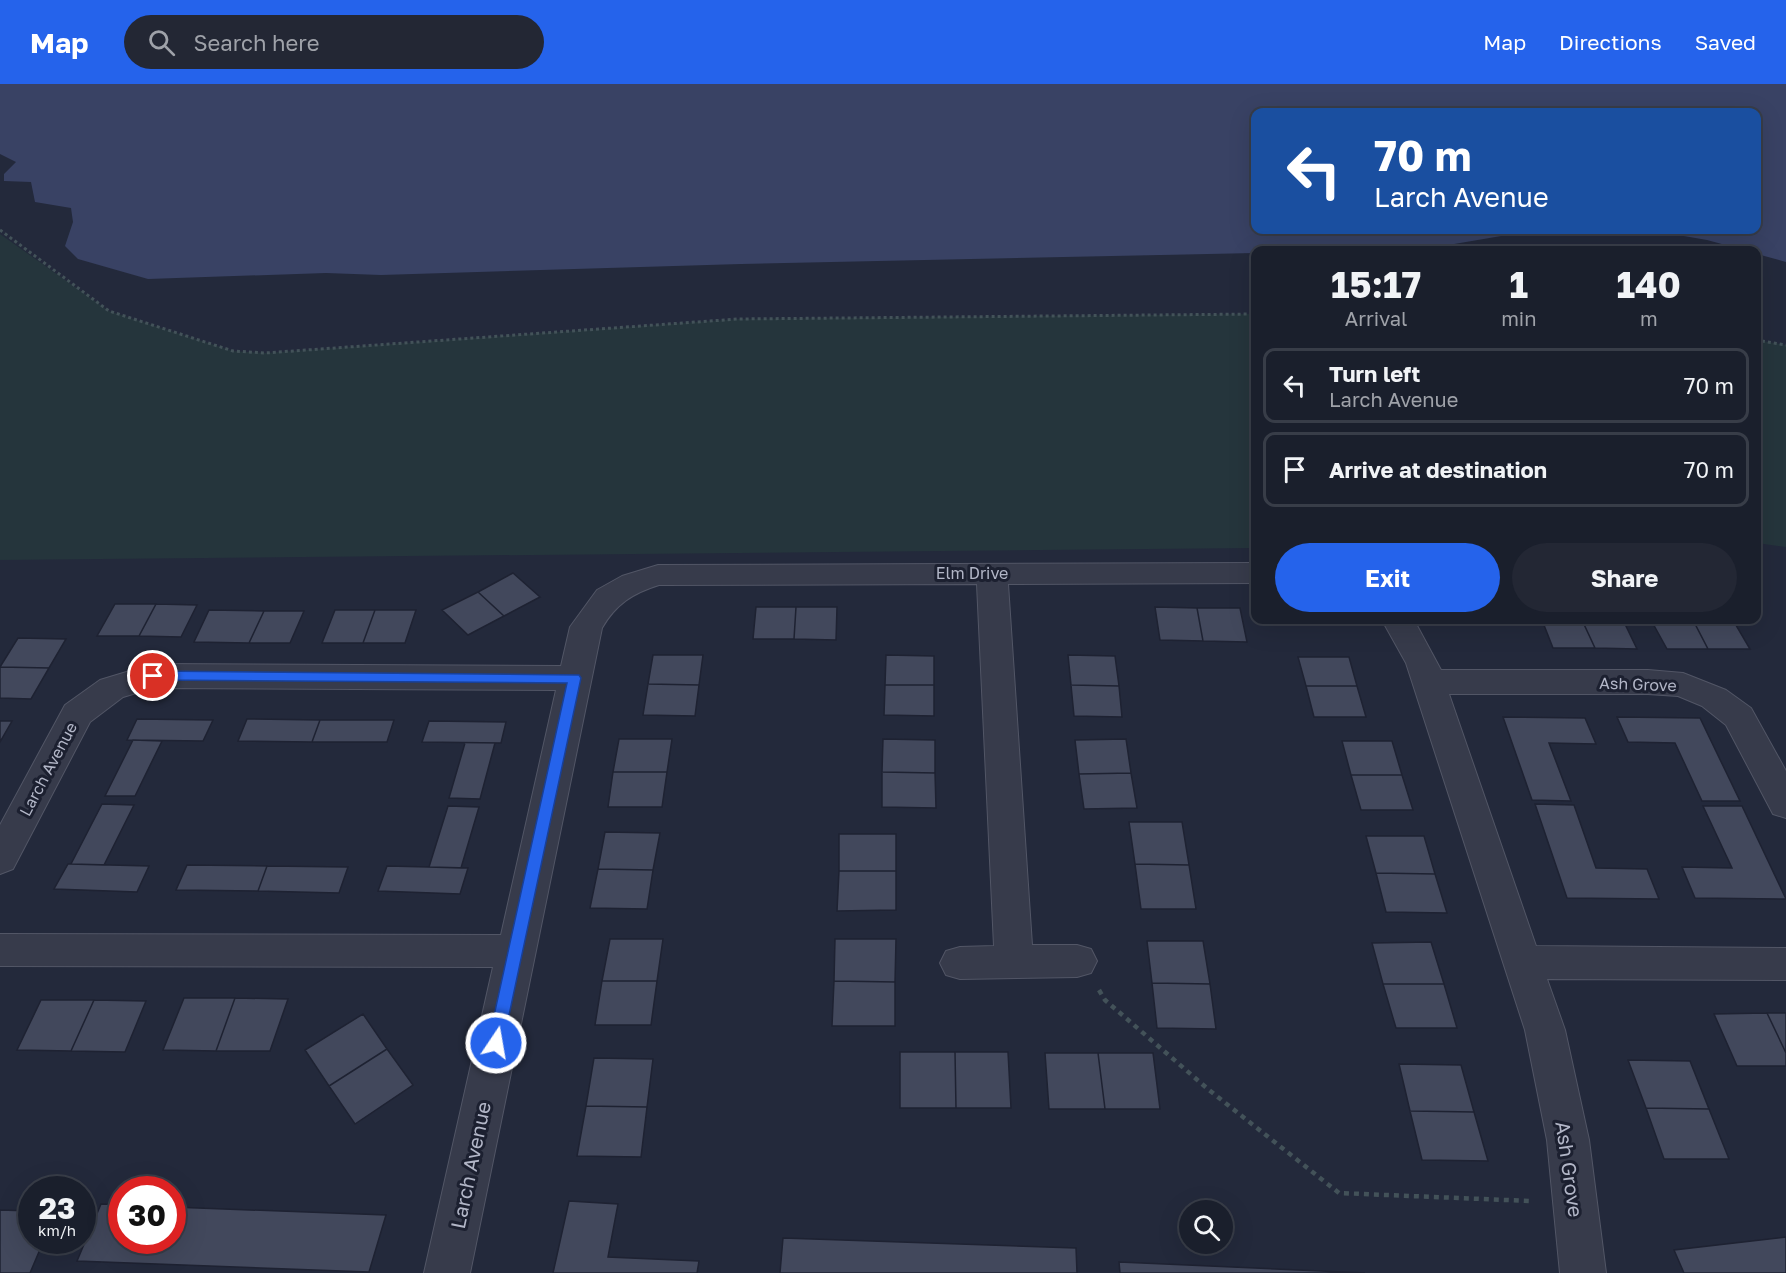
<!DOCTYPE html>
<style>
:root{--surface:#1a1f2c;--page:#232734;--text:#f1f3f6;--muted:#9fa2a9;--line:#383d48;--accent:#2563eb}
body{margin:0;font-family:"Golos Text",sans-serif;background:var(--page);color:var(--text);height:100vh;display:flex;flex-direction:column;font-size:22px;white-space:nowrap}
*{box-sizing:border-box;margin:0}
p{font-size:20px;color:var(--muted)}
.icon{flex:none;width:33px;height:33px;fill:none;stroke:currentColor;stroke-width:2;stroke-linecap:round;stroke-linejoin:round}
.map{position:relative;flex:1;overflow:hidden}
.drawer{position:absolute;left:1251px;top:162px;width:510px;height:378px;display:flex;flex-direction:column;background:var(--surface);border-radius:12px;box-shadow:0 6px 24px #0002,0 0 0 2px var(--line)}
.drawer>*{flex:none}
.top-card{position:absolute;left:1251px;top:24px;width:510px;height:126px;border-radius:12px;box-shadow:0 6px 24px #0002,0 0 0 2px var(--line);background:#1a4fa0;color:#fff;overflow:hidden}
.controls{position:absolute;left:1179px;top:1116px;display:grid;gap:12px}
.controls a{display:grid;place-items:center;width:54px;height:54px;border-radius:50%;background:var(--surface);box-shadow:0 6px 24px #0002,0 0 0 2px var(--line);font-size:30px}
.speed{position:absolute;left:18px;top:1092px;display:flex;gap:12px;font-size:30px;font-weight:700;text-align:center}
.speed>*{display:grid;place-content:center;width:78px;height:78px;border-radius:50%;background:var(--surface);box-shadow:0 6px 24px #0002,0 0 0 2px var(--line);line-height:1}
.speed small{font-size:15px;font-weight:400}
.speed .limit{border:9px solid #d22;background:#fff;color:#111}
.pin{position:absolute;display:grid;place-items:center;width:51px;height:51px;color:#fff;margin:-26px;border:3px solid #fff;border-radius:50%;box-shadow:0 2px 6px #0007}
.me{position:absolute;width:66px;margin:-33px;rotate:12deg;stroke-linejoin:round;filter:drop-shadow(0 0 4px #0008)}
.turn{display:flex;align-items:center;gap:21px;height:126px;padding:0 24px;font-size:27px}
.turn .icon{width:78px;height:78px;stroke-width:2.5}
.turn b{display:block;font-size:42px;line-height:51px}
.eta{display:flex;justify-content:space-evenly;align-items:center;height:102px;text-align:center}
.eta b{font-size:36px;font-weight:700;line-height:42px}
.primary-button{display:flex;gap:12px;margin-top:auto;padding:12px 24px}
.primary-button a{flex:1;height:69px;border-radius:36px;background:var(--accent);color:#fff;font-size:24px;font-weight:700;line-height:69px;text-align:center}
.primary-button a+a{background:var(--page);color:var(--text)}
ul{padding:0;list-style:none}
li{display:flex;align-items:center;gap:18px;height:75px;margin:0 12px 9px;padding:0 12px;border:3px solid var(--line);border-radius:12px}
li div{flex:1}
li b{display:block;font-size:22px}
li em{font-style:normal}
header{display:flex;align-items:center;gap:36px;box-sizing:border-box;height:84px;padding:0 30px;background:var(--accent);color:#fff}
header strong{font-size:28px}
nav{display:flex;gap:33px;margin-inline-start:auto;font-size:21px}
.search{width:420px;height:54px;background:var(--page);display:flex;align-items:center;gap:15px;box-sizing:border-box;padding:0 21px;border-radius:33px;color:var(--muted);font-size:22px}
.map>svg:first-child{display:block}
.green{fill:#25353c}
.water{fill:#394264}
.building{fill:#42485c;stroke:#1e2232;stroke-width:1.5}
.lines{fill:none;stroke-linecap:round;stroke-linejoin:round}
.street-casing{stroke:#525666;stroke-width:2}
.path-far1{stroke:#435259;stroke-width:3;stroke-dasharray:3 3;stroke-linecap:butt}
.path{stroke:#435259;stroke-width:4.5;stroke-dasharray:5 5;stroke-linecap:butt}
.street{fill:#373b4b;fill-rule:evenodd}
.route{fill:#2563eb;stroke:#184099;stroke-width:1.5}
.labels{text-anchor:middle;dominant-baseline:central;stroke-width:6;stroke-linejoin:round;paint-order:stroke}
.street-label{font-size:16px;fill:#b2b6c7;stroke:#1c2030}
.near-street-label{font-size:20px;fill:#b2b6c7;stroke:#1c2030}
</style>
<header>
<strong>Map</strong>
<div class="search"><svg class="icon" aria-label="search" viewBox="0 0 24 24"><circle cx="10" cy="10" r="6"/><path d="M15 15l6 6"/></svg>Search here</div>
<nav><a>Map</a><a>Directions</a><a>Saved</a></nav>
</header>
<div class="map">
<svg width="1786" height="1189" viewBox="0 0 1786 1189">
<rect width="100%" height="100%" fill="#23293b"/>
<path class="green" d="M0 150 109 227 233 267 265 269 738 235 1255 230V464L0 476Z
M1757 256 1786 261V463L1757 459Z"/>
<path class="water" d="M0 0H1786V178L1757 170 1756 166H1744L1707 156 1649 146H1756V28H1256V146H1537L1419 166H1256L1255 169 741 180 381 191 326 189 148 195 78 175 65 162 73 138 71 124 35 118 31 98 4 97V90L16 78 0 70Z"/>
<path class="building" d="M513 489 540 513 504 532 478 508Z
M478 508 504 532 468 551 442 526Z
M115 520H156L139 552H97Z
M156 520 197 521 181 553 139 552Z
M756 523H796L794 555H753Z
M796 523H837L836 556 794 555Z
M1155 523 1197 524 1203 557 1160 556Z
M1197 524H1240L1247 558 1203 557Z
M209 526 264 527 249 559 194 558Z
M335 526H375L363 559H322Z
M375 526H416L405 559H363Z
M264 527H304L290 559H249Z
M1542 536H1582L1595 564H1553Z
M1582 536H1623L1637 565 1595 564Z
M1651 536H1693L1708 565H1667Z
M1693 536H1733L1750 565H1708Z
M18 554 66 555 49 584 0 583Z
M653 571H703L699 601 648 600Z
M886 571 934 572V601H885Z
M1068 571 1115 572 1119 602 1071 601Z
M1298 573H1349L1357 602H1306Z
M0 583 49 584 31 615 0 614Z
M648 600 699 601 695 632 643 631Z
M885 601H934V632L884 631Z
M1071 601 1119 602 1122 633 1074 632Z
M1306 602H1357L1366 633H1314Z
M1503 633 1585 634 1596 660 1549 659 1571 717 1532 716Z
M1617 633 1700 634 1740 717H1702L1675 659 1628 658Z
M137 635 213 636 203 657 127 656Z
M247 635 320 636 312 658 238 657Z
M320 636H394L387 658H312Z
M0 637H12L0 658Z
M429 637 506 638 501 659 422 658Z
M619 655H672L667 688H613Z
M883 655 935 656V689L882 688Z
M1126 655 1131 689 1079 690 1075 656Z
M133 656 162 657 135 712H105Z
M1342 657H1392L1402 691H1351Z
M465 659H495L480 715 449 714Z
M613 688H667L662 723H608Z
M882 688 935 689 936 724 882 723Z
M1131 689 1137 724 1084 725 1079 690Z
M1351 691H1402L1413 726H1361Z
M102 720 134 721 104 781 71 780Z
M1535 720 1574 721 1596 784 1647 785 1659 815 1567 814Z
M448 722 479 723 461 784 429 783Z
M1703 722H1742L1786 815 1695 814 1682 783 1732 784Z
M1129 738H1182L1189 781 1135 780Z
M605 748 660 749 653 786 598 785Z
M839 750H896V787H839Z
M1366 752H1424L1435 790 1376 789Z
M68 780H71L149 782 137 808 54 805Z
M1135 780 1189 781 1196 825H1141Z
M187 781 267 782 258 807 176 806Z
M267 782 348 783 339 809 258 807Z
M387 782 429 783 468 784 460 810 378 807Z
M598 785 653 786 647 825 590 824Z
M839 787H896V826L837 827Z
M1376 789 1435 790 1447 829 1386 828Z
M610 855H663L657 897H602Z
M835 855H896L895 898 834 897Z
M1147 857H1203L1210 900 1152 899Z
M1431 858 1444 900H1383L1372 859Z
M602 897H657L651 941H595Z
M834 897 895 898V942H832Z
M1152 899 1210 900 1216 945 1157 944Z
M1383 900H1444L1457 944H1396Z
M184 914H235L216 967 163 966Z
M235 914 288 915 270 967H216Z
M41 916H94L71 967 17 966Z
M94 916 146 917 125 968 71 967Z
M1767 929H1786V969Z
M1767 929 1786 969V982H1737L1714 930Z
M363 930 387 965 329 1002 305 966Z
M387 965 413 1001 355 1040 329 1002Z
M900 968H955L956 1024H900Z
M955 968H1008L1011 1024H956Z
M1045 969H1098L1105 1025H1049Z
M1098 969H1153L1160 1025H1105Z
M594 974 653 975 647 1023 586 1022Z
M1628 976 1690 977 1709 1025 1646 1024Z
M1399 980 1461 981 1474 1028 1410 1027Z
M586 1022 647 1023 641 1073 577 1072Z
M1646 1024 1709 1025 1729 1075H1664Z
M1410 1027 1474 1028 1488 1077 1422 1076Z
M569 1117 618 1120 608 1173 699 1177 697 1189H553Z
M101 1120 122 1121V1156H172V1123L386 1131 369 1188 77 1177Z
M0 1126 32 1127V1156H44L30 1189H0Z
M1786 1153V1189H1684L1674 1166Z
M783 1154 1076 1164 1077 1189H780Z
M1119 1178 1365 1189H1120Z"/>
<g class="lines">
<g class="street-casing">
<path id="street" d="M1256 479V499L1008 500 1032 861H1077L1091 865 1097 877 1091 889 1077 893 960 895 946 891 940 879 946 867 960 863 994 862 977 500 659 501C633 509 616 520 602 544L470 1189H424L493 883 0 882V850L501 851 556 606 153 604 123 613 90 638 13 785 0 790V741L65 621 100 596 153 580 561 582 570 543 597 506 622 492 658 481Z
M1382 536H1414L1441 586H1648L1683 589 1726 606 1751 624 1786 687V734L1773 730 1726 641 1702 622 1678 612 1648 610H1449L1536 862 1786 864V896L1547 895 1565 946 1589 1056 1606 1189H1560L1547 1056 1525 946 1406 579Z"/>
</g>
<path class="path-far1" d="M0 146 109 227 233 267 265 269 738 235 1256 230
M1756 256 1786 261"/>
<path class="path" d="M1099 906 1105 916 1209 1006 1339 1109 1530 1117"/>
<use href="#street" class="street"/>
</g>
<path class="route" d="M153 587 579 591 581 594 502 964 496 966 490 964 488 959 567 599 153 596 146 592Z"/>
<g class="labels">
<g class="street-label">
<text x="972" y="489">Elm Drive</text>
<text transform="translate(1638 600) rotate(2)">Ash Grove</text>
<text transform="translate(48 685) rotate(-62)">Larch Avenue</text>
</g>
<g class="near-street-label">
<text transform="translate(470 1081) rotate(-78)">Larch Avenue</text>
<text transform="translate(1570 1085) rotate(82)">Ash Grove</text>
</g>
</g>
</svg>
<div class="controls">
<a><svg class="icon" aria-label="search" viewBox="0 0 24 24"><circle cx="10" cy="10" r="6"/><path d="M15 15l6 6"/></svg></a>
</div>
<div class="speed"><div>23<small>km/h</small></div><div class="limit">30</div></div>
<div class="pin" style="left:153px;top:592px;background:#d93025"><svg class="icon" aria-label="arrive" viewBox="0 0 24 24"><path d="M6 21V4h12l-3 4 3 4H6"/></svg></div>
<svg class="me" style="left:496px;top:959px" viewBox="-20 -20 40 40"><circle r="17" fill="#2563eb" stroke="#fff" stroke-width="3"/><path d="M0-11L8 9 0 5-8 9z" fill="#fff"/></svg>
<div class="top-card">
<div class="turn"><svg class="icon" aria-label="left" viewBox="0 0 24 24"><path d="M17 20v-9H6M10 6l-5 5 5 5"/></svg><div><b>70 m</b>Larch Avenue</div></div>
</div>
<section class="drawer">
<div class="eta">
<div><b>15:17</b><p>Arrival</p></div>
<div><b>1</b><p>min</p></div>
<div><b>140</b><p>m</p></div>
</div>
<ul>
<li><svg class="icon" aria-label="left" viewBox="0 0 24 24"><path d="M17 20v-9H6M10 6l-5 5 5 5"/></svg><div><b>Turn left</b><p>Larch Avenue</p></div><em>70 m</em></li>
<li><svg class="icon" aria-label="arrive" viewBox="0 0 24 24"><path d="M6 21V4h12l-3 4 3 4H6"/></svg><div><b>Arrive at destination</b></div><em>70 m</em></li>
</ul>
<div class="primary-button"><a>Exit</a><a>Share</a></div>
</section>
</div>
